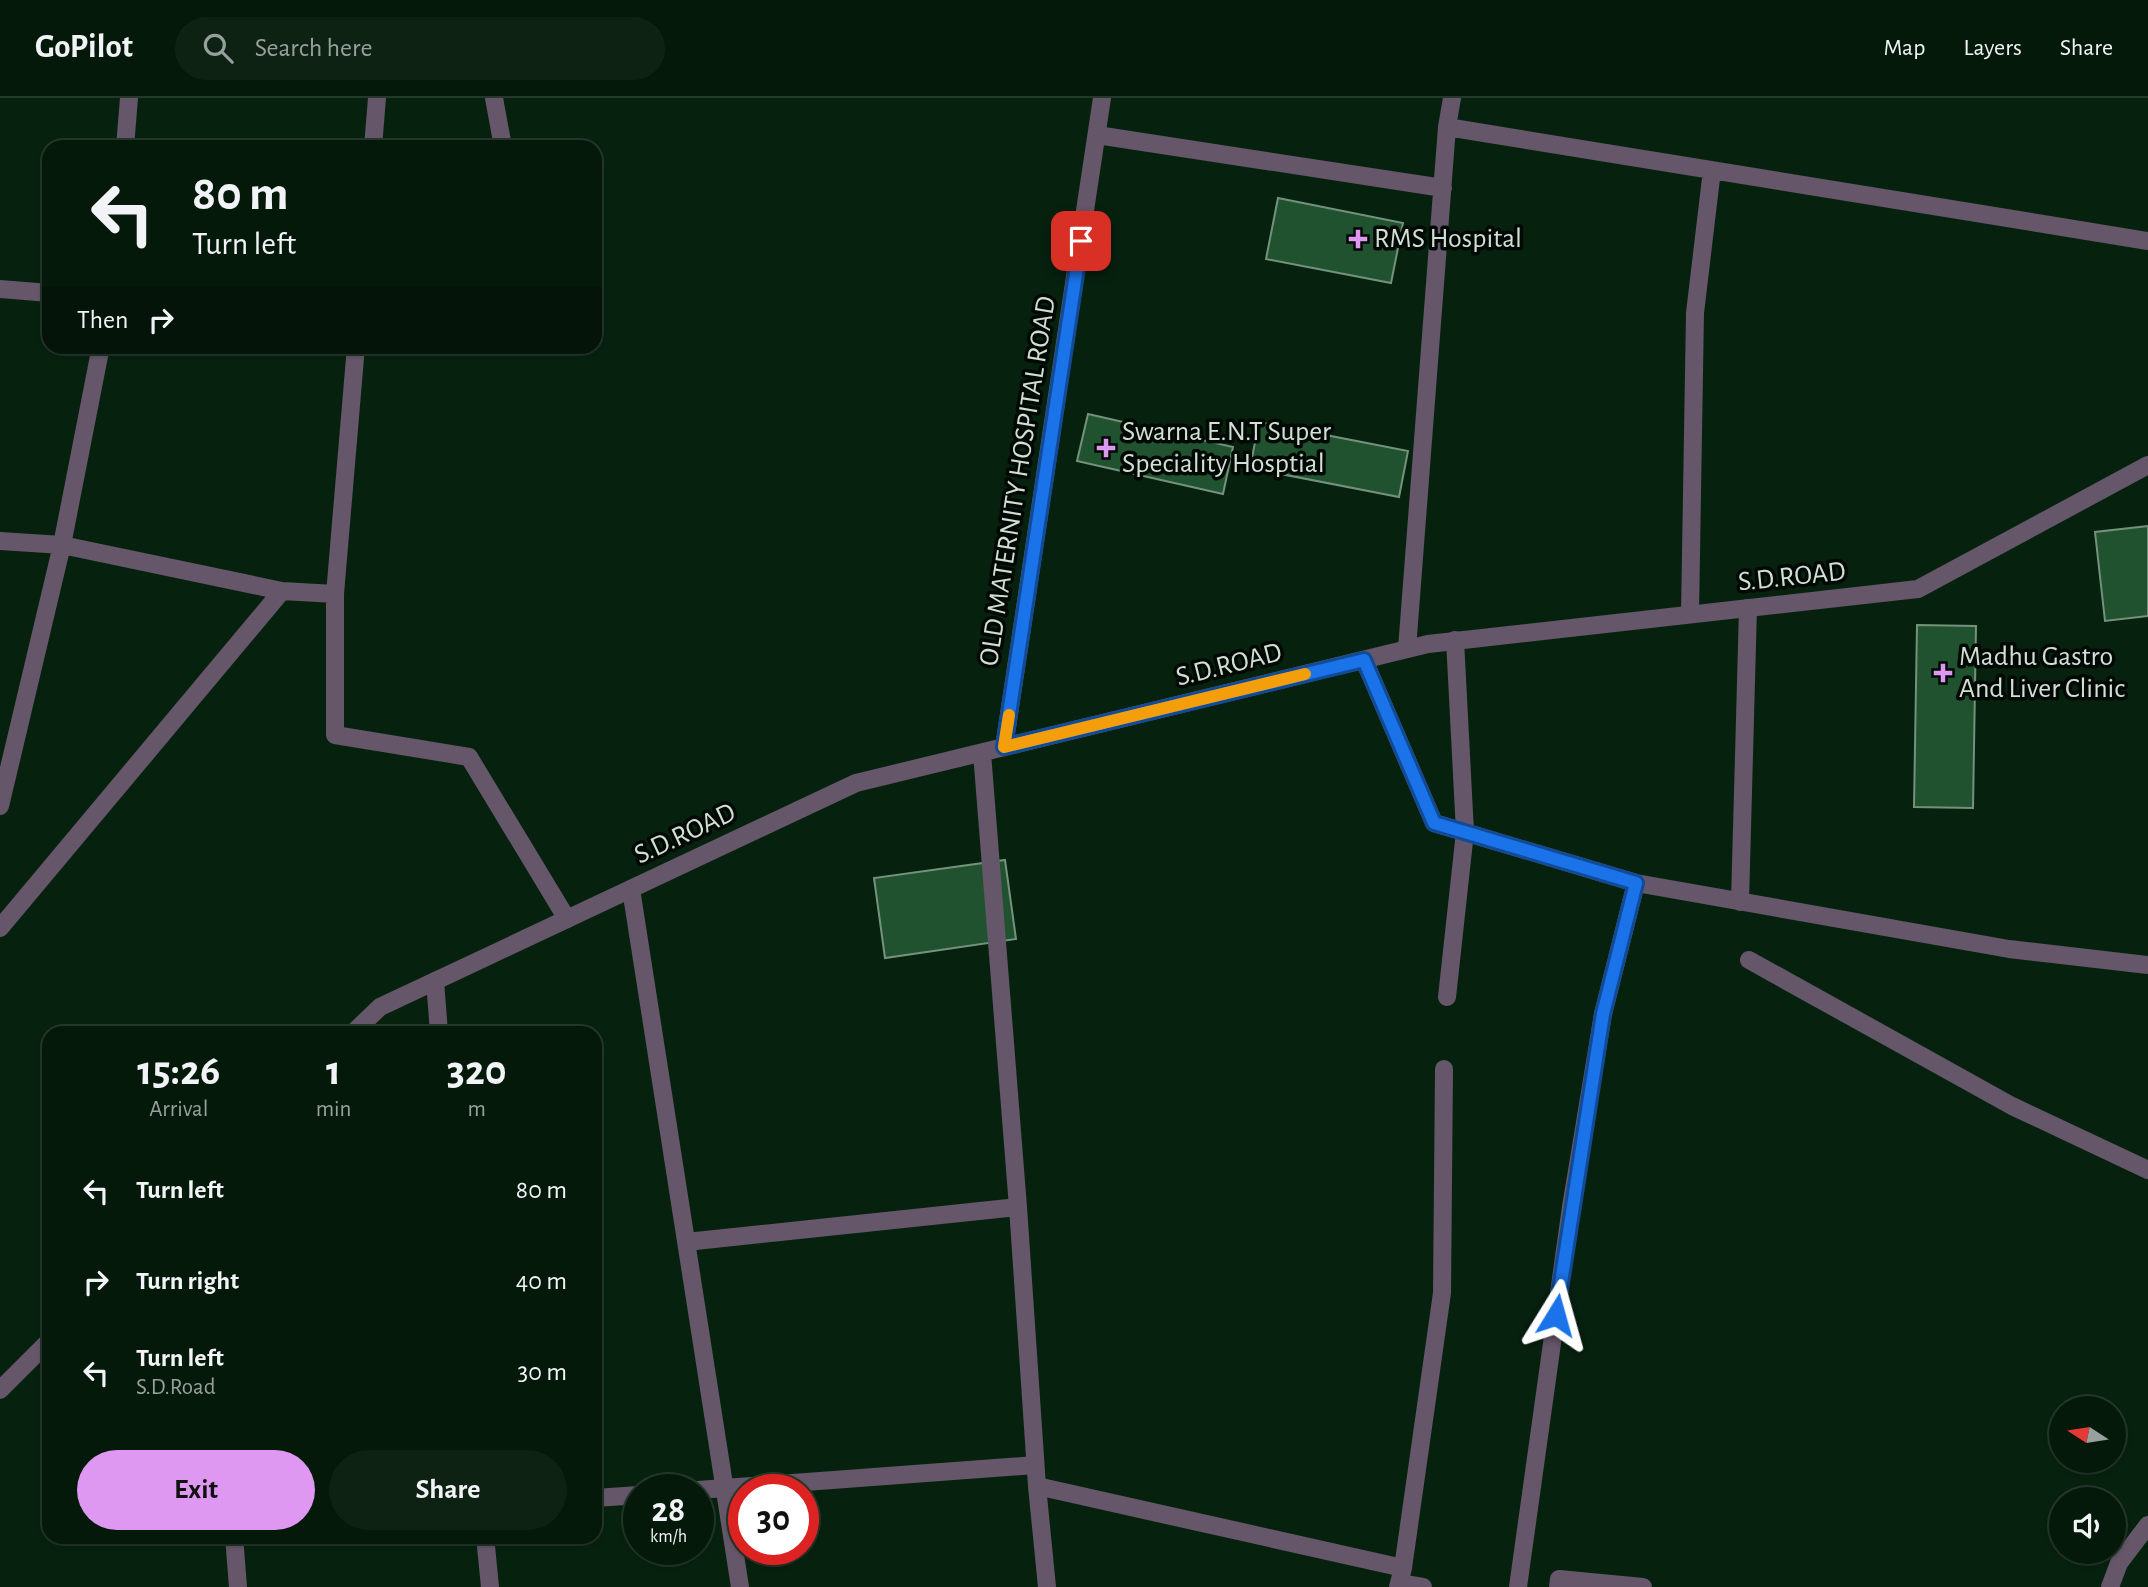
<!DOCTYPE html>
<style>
:root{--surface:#05190b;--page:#0e2214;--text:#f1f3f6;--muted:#97a09d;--line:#26382c;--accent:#de98f2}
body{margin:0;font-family:"Alegreya Sans",sans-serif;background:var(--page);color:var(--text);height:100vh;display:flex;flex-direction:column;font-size:26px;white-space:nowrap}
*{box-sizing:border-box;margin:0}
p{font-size:23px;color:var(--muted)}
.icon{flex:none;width:38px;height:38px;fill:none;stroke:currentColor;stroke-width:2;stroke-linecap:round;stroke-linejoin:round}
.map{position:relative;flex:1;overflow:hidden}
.drawer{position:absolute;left:42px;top:928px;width:560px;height:518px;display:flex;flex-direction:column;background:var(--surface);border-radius:21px;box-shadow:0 2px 5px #0004,0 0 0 2px var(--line)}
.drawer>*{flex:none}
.banner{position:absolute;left:42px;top:42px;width:560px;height:214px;border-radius:21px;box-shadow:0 2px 5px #0004,0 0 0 2px var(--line);background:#05190b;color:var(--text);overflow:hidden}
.needle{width:46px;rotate:282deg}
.buttons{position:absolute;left:2049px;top:1298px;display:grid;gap:14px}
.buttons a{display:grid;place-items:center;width:77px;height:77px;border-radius:50%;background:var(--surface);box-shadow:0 2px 5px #0004,0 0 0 2px var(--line);font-size:35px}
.speed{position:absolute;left:623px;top:1376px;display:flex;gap:14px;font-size:35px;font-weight:700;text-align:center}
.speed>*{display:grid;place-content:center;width:91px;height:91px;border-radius:50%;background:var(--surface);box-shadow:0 2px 5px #0004,0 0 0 2px var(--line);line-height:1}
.speed small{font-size:18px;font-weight:400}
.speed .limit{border:10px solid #d22;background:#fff;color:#111}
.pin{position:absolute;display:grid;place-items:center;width:60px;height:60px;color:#fff;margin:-30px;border-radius:14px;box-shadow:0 4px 10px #0006}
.me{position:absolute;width:77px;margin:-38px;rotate:8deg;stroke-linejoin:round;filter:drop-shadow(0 0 5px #0008)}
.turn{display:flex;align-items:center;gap:24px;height:147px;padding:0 35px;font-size:32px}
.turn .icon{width:91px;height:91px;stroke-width:2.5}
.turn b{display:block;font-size:49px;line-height:60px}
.then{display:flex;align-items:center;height:66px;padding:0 35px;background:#0003;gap:14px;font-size:26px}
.eta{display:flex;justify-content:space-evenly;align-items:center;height:119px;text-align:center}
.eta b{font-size:42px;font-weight:700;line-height:49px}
.button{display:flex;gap:14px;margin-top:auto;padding:14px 35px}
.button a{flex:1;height:80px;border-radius:42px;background:var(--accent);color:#111;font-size:28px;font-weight:700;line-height:80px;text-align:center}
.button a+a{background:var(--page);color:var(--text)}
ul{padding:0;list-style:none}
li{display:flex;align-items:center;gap:21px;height:91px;padding:0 35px}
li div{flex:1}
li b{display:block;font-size:26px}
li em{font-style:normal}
header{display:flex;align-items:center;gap:42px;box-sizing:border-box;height:98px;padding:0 35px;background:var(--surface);border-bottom:2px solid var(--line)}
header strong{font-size:33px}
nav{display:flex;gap:38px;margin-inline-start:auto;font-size:24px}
.search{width:490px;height:63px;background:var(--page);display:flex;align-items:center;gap:18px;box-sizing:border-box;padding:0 24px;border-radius:38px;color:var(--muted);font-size:26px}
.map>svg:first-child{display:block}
.building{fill:#205230;stroke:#74927b;stroke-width:2}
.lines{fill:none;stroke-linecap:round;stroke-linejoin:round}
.minor{stroke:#655669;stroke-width:18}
.tertiary{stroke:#655669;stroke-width:18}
.route-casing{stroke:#114b97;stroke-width:18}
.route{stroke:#1a73e8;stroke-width:12}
.slow{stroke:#f59e0b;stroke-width:12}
.poi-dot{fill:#de98f2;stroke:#020803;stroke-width:2.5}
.labels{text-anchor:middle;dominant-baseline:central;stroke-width:7;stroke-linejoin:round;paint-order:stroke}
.poi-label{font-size:28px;fill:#d1e0d4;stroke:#020803;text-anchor:start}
.street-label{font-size:28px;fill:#d1e0d4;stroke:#020803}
</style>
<header>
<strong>GoPilot</strong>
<div class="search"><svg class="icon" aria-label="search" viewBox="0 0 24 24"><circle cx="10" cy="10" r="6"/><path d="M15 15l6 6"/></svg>Search here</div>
<nav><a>Map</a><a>Layers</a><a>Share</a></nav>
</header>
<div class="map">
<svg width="2148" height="1489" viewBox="0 0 2148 1489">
<rect width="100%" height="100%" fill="#07210f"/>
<path class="building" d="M1278 100 1403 125 1391 185 1266 161Z
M1088 316 1233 349 1223 396 1077 363Z
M1259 324 1408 353 1399 399 1250 370Z
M2148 428V518L2105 523 2095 434Z
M1917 527 1976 528 1973 710 1914 709Z
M1005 762 1016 841 885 860 874 780Z
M325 1438H376L326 1443Z"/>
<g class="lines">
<path class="minor" d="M494 0 503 49
M1447 29 2148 143
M1097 37 1443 90
M125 49 129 0
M373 49 377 0
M0 191 49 195
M356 248 335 496V637L469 659 567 821
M0 443 62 447 282 493 335 496
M1690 516 1695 215 1712 72
M1407 551 1447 29 1452 0
M1364 562 1434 725 1636 785 2009 851 2148 867
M982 655 1018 1109 1037 1388 1047 1489
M0 708 62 447 101 248
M631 791 740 1489
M1740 804 1748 510
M0 830 282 493
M1749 862 2012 1008 2148 1072
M435 883 439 934
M1447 899 1465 734 1455 542
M686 1144 1018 1109
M1037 1388 1403 1470 1398 1489
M698 1392 1035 1367
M595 1400 639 1397
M234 1438 238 1489
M485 1438 490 1489
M1403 1470 1442 1195 1444 971
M1399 1485 1423 1489
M1518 1489 1571 1109 1603 916 1636 785
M1558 1489 1559 1481 1643 1489
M2110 1489 2119 1465 2148 1427"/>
<path class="tertiary" d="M1004 649 1102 0
M354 934 380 909 856 685 1428 546 1918 491 2148 367
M0 1292 49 1243"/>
</g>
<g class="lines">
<g class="route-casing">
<path id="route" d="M1081 143 1004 649 1364 562 1434 725 1636 785 1603 916 1556 1217"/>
</g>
<use href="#route" class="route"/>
<path class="slow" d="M1009 617 1004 649 1305 576"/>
</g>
<g class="poi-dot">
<path d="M1354.5 130.5h7v7h7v7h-7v7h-7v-7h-7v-7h7z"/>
<path d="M1102.5 339.5h7v7h7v7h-7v7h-7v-7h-7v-7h7z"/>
<path d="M1939.5 564.5h7v7h7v7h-7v7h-7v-7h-7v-7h7z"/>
</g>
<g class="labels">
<g class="poi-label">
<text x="1374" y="141">RMS Hospital</text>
<text x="1122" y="334">Swarna E.N.T Super<tspan x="1122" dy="32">Speciality Hosptial</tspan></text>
<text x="1959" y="559">Madhu Gastro<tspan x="1959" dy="32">And Liver Clinic</tspan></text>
</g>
<g class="street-label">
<text transform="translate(1018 383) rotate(-81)">OLD MATERNITY HOSPITAL ROAD</text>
<text transform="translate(1792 479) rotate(-6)">S.D.ROAD</text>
<text transform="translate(1229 567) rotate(-14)">S.D.ROAD</text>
<text transform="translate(685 736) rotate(-25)">S.D.ROAD</text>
</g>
</g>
</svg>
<div class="buttons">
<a><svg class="needle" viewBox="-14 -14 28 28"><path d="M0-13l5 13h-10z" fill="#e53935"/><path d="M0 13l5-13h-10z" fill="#97a09d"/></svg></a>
<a><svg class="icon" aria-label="sound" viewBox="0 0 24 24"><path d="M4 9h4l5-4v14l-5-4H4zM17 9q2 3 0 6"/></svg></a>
</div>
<div class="speed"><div>28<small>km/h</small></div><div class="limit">30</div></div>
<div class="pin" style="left:1081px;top:143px;background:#d93025"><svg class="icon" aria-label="arrive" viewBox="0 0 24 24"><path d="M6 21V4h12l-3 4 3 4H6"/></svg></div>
<svg class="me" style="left:1556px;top:1217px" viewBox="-20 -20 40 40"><path d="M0-17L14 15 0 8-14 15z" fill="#1a73e8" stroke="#fff" stroke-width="4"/></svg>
<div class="banner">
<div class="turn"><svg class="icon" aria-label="left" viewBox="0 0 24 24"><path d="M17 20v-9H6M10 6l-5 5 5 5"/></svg><div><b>80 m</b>Turn left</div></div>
<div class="then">Then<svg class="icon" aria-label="right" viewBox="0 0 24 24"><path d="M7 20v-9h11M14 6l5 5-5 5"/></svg></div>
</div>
<section class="drawer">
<div class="eta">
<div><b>15:26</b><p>Arrival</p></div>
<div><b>1</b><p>min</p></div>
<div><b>320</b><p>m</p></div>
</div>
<ul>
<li><svg class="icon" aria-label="left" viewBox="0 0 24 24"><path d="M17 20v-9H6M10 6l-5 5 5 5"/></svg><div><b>Turn left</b></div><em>80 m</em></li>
<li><svg class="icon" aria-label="right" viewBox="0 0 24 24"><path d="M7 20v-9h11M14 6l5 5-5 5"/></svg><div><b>Turn right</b></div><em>40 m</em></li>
<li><svg class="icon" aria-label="left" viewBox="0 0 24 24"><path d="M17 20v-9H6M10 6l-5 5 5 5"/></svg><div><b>Turn left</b><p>S.D.Road</p></div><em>30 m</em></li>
</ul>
<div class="button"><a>Exit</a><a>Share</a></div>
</section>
</div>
